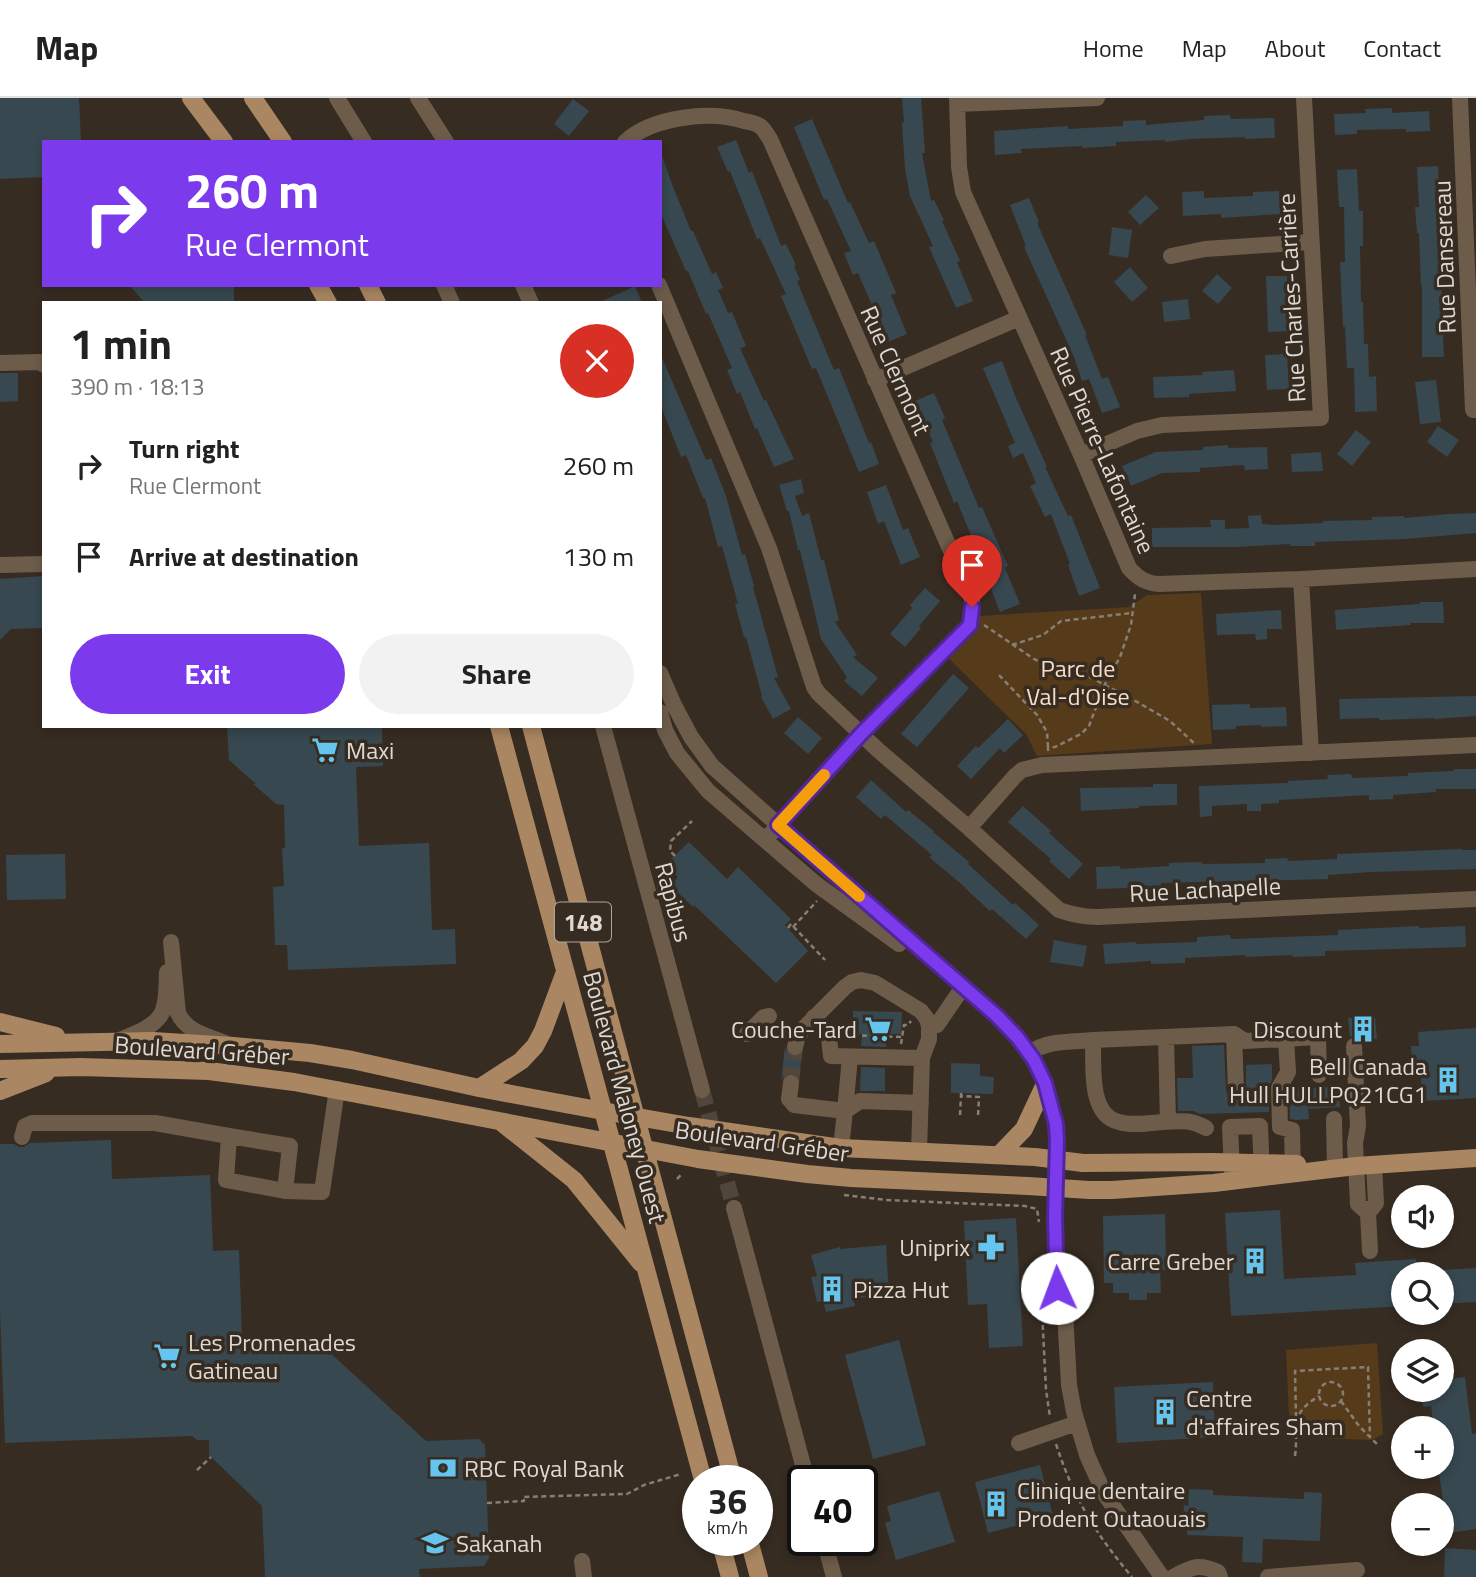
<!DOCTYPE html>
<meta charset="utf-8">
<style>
:root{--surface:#fff;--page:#f2f2f2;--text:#222;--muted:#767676;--line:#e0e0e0;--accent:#7c3aed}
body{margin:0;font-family:"Titillium Web",sans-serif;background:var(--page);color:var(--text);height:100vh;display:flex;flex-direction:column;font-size:26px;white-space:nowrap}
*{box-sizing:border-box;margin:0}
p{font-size:23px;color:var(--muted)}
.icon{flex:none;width:38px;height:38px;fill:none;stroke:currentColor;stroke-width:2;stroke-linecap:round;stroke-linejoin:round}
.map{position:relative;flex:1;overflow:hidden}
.details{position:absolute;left:42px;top:203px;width:620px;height:427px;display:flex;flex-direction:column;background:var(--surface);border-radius:0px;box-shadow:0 4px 10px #0003}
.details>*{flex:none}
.banner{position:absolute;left:42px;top:42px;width:620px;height:147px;border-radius:0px;box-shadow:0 4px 10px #0003;background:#7c3aed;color:#fff;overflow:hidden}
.buttons{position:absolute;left:1391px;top:1087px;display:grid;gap:14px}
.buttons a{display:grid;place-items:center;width:63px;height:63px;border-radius:50%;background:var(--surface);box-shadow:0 4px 10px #0003;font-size:35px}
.speed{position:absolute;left:682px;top:1367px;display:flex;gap:14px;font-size:35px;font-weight:700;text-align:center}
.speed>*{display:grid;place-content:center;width:91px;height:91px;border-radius:50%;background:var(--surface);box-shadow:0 4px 10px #0003;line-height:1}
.speed small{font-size:18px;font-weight:400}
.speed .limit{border:4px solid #111;border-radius:10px;background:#fff;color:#111}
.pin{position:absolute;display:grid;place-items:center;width:60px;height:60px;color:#fff;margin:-72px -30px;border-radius:50% 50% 50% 0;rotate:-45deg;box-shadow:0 0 7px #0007}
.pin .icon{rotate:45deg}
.me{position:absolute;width:77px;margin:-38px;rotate:358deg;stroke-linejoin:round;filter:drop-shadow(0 0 5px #0008)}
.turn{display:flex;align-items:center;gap:24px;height:147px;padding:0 28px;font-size:32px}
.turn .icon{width:91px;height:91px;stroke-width:2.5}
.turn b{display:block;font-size:49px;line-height:60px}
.round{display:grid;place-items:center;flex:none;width:74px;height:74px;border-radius:37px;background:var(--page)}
.overview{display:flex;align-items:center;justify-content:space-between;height:119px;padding:0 28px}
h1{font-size:42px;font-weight:700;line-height:52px}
.cta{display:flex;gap:14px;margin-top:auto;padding:14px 28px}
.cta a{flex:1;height:80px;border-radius:42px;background:var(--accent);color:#fff;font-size:28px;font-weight:700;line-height:80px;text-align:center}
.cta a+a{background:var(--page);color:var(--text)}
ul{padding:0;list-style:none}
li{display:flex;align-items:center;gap:21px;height:91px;padding:0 28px}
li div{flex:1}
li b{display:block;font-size:26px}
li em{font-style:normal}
header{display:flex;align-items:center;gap:42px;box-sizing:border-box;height:98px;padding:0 35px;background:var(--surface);border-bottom:2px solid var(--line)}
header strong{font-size:33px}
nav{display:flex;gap:38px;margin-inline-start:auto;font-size:24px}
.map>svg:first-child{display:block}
.green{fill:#563b1b}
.building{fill:#384850}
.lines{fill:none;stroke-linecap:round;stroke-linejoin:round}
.minor-tunnel{stroke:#50463c;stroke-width:16;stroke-dasharray:16 8;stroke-linecap:butt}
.path{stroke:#877f76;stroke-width:2.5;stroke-dasharray:5 3.5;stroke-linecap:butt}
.minor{stroke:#6d5c4a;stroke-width:16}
.major{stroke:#aa8762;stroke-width:18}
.route-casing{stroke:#51269a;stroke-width:18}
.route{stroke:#7c3aed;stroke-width:12}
.slow{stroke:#f59e0b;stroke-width:12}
.labels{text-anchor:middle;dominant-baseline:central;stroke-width:7;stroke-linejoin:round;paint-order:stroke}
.shield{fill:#372c22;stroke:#ada59d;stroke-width:2}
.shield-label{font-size:23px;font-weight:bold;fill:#dfd9d2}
.street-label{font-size:24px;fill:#dfd9d2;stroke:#372c22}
.park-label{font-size:24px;fill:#f6ddc3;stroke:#372c22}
.poi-label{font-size:24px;fill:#dfd9d2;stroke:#372c22;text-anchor:start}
</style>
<header>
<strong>Map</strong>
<nav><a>Home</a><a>Map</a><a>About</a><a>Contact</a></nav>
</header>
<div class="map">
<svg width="1476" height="1479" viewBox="0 0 1476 1479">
<rect width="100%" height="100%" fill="#372c22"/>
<path class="green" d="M1201 495 1212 646 1037 658 1026 636 947 559 979 518 1129 509 1147 497Z
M1377 1245 1383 1336 1372 1342 1290 1339 1286 1252Z"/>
<path class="building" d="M0 0H79L81 44H44V79L0 81Z
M902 0H921L925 55H922L931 103 934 102 944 122 942 123 960 163 957 164 973 203 956 210 929 149 933 148 910 98 905 71 902 25H904Z
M573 1 589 13 569 38 554 26Z
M1392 10V15L1429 13 1430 33 1406 34V31L1357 32V36L1335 37 1334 16 1366 15 1365 11Z
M1230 17 1231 21 1274 20 1275 40 1245 41V39L1190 41 1165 44V42L1116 44V48L1082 50V48L1021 51 1022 55 995 57 994 33 1068 28V31L1123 28V23L1146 22V27L1204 22V18Z
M812 21 848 105 850 104 869 145 874 143 896 195 891 197 907 236 888 244 858 175 853 177 844 155 851 153 827 101 824 102 794 29Z
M736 42 749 75 752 73 781 148 786 146 796 167 794 168 800 182 797 183 806 205 834 272 839 270 869 345 871 344 879 366 859 374 816 270 812 271 781 198 786 196 760 140 757 141 730 73 728 74 717 49Z
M660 55H661L673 89 691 133H693L712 176 716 174 723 190 718 192 728 215 732 214 746 248 740 250 764 303 766 302 794 361 774 369 757 330 755 331 740 294 737 296 727 272 732 270 708 215 706 216 688 173H686L660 114Z
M1438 68 1439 95H1435L1438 154 1440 153 1442 195H1444V219H1442L1444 259H1422V188H1421L1419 135H1417L1415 109H1419L1417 69Z
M1357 71 1359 113H1363V148H1360L1361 204H1363L1364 246H1368L1369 279 1376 278 1377 313 1355 314 1354 270H1347L1345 229H1343L1340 164H1345L1344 109H1339L1337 72Z
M1204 93V100L1253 98V94L1279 93 1280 116 1221 120V116L1183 118 1182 94Z
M1146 97 1159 110 1140 127 1128 114Z
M1029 100 1039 124 1037 125 1087 237H1085L1102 281 1108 279 1120 309 1102 315 1089 281 1082 283 1074 259 1024 149 1026 148 1010 107Z
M1112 129 1132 132 1128 160 1109 157Z
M1130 169 1148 190 1132 204 1114 184Z
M1217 176 1232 190 1218 206 1202 193Z
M1266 178H1287L1288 210H1290L1291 233 1268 234Z
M129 187H234V205H145Z
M635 188 642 205H598Z
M1188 201 1190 221 1164 224 1162 204Z
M660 255 706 362 711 360 726 398 742 457 745 456 754 488 753 489 778 579 774 580 791 611 773 621 761 599 762 598 746 539H744L735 506H738L722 448 718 449 705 400H703L686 357 681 359 660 306Z
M1287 256 1289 291 1267 292 1265 257Z
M1002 263 1016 300 1047 369H1045L1068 418 1071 417 1100 490 1079 498 1068 467 1070 466 1051 416 1045 419 1030 388 1036 385 1023 355 1013 360 1008 348 1015 345 983 270Z
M1234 272 1236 293 1189 296V299L1154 300 1153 279 1203 277 1202 274Z
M0 275H18V303L0 304Z
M1436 282 1441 324 1420 326 1415 284Z
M934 295 945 320 942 322 979 410 982 409 1008 468 1005 470 1020 506 1000 514 991 491 993 490 991 481 974 439 972 440 957 403 954 405 930 345 933 344 915 303Z
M1438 328 1459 342 1447 359 1427 344Z
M1356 332 1371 344 1352 368 1337 356Z
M1228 347V350L1267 349 1268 371 1245 372 1244 367 1200 370V374L1162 375 1131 388 1122 368 1156 354 1203 352V349Z
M1321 354 1323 373 1292 374 1291 356Z
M801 381 804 395 795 398 802 418 809 415 821 462H824L839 522 835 524 857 557 853 559 878 580 862 598 844 583 847 579 821 541 800 452H798L789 413H787L779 387Z
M886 387 903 432 908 430 920 459 901 467 884 423 878 426 867 394Z
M1476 415V435L1405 441 1315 444V448H1290V446L1235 449H1152V430L1211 429 1210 422H1225V431L1249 430 1248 418 1261 417 1262 426 1274 427 1323 425V423L1372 422V419L1404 418V420L1449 416Z
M44 478V530L11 531 0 542V481Z
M925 490 940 503 919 528 921 530 905 549 890 536 912 510 910 507Z
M1420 504H1443L1444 525H1410L1411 527 1336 532 1335 512 1420 506Z
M1281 512 1282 531H1267V541L1256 542 1255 536 1217 537 1216 516Z
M953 576 969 590 917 649 901 636Z
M1476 598V618L1434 621V620L1380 622 1379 620 1340 621 1339 601Z
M1250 606V610L1286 609 1287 628 1261 629V627L1236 628V631L1213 632 1212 607Z
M798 619 822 640 808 656 784 635Z
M1008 621 1023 637 1004 655 1000 650 971 681 957 668 976 648 978 650Z
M227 628H382L383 668 356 669 359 748 429 745 432 832 455 831 456 866 288 872 287 847H275L273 789 284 788 282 750H285L284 707 276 706 253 686H256L229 662Z
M1454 671H1476V691H1436V694L1393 697V701L1369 702V697L1279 702V705L1261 706V713H1247V706L1212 708V718L1200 719 1199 688 1288 685V683L1328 681 1327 677 1351 676 1352 680 1408 678V675L1454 673Z
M871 682 906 714 908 712 934 733 933 734 969 764 968 766 1013 807 1015 805 1039 827 1026 841 992 811 990 813 965 790H966L929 759 932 757 885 717 881 721 856 699Z
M1153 686H1177V707L1139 708V710L1081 713 1080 690 1153 689Z
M1023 708 1051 733 1049 735 1083 766 1069 781 1049 763 1051 761 1008 724Z
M689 744 727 781 738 769 791 821 785 827 808 853 776 885 694 807 693 809 670 787 678 779 665 767Z
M1461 751 1462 752H1476V771L1371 774 1328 777V781L1161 785V789L1097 791 1096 769 1120 768V771L1169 768V765L1202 764V766L1265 765V761L1287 760 1288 763 1337 761V756Z
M65 756 66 801 7 802 6 757Z
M1419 828V830L1465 828 1466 849 1325 853V858L1293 859 1292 857 1246 859V857L1185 860V865L1151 866V863L1105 866 1103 846 1136 844V846L1197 844V839L1230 837 1231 841 1338 837V832Z
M1054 842 1087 848 1083 869 1050 864Z
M853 913 902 914 901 936H886V949L861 948 862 936H853Z
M1375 919 1377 941 1362 942 1358 938 1350 939 1348 920Z
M1476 930V1000L1422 1003 1420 964H1412L1411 948H1419L1418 934Z
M1224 947 1226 992 1228 998 1232 1002 1241 1001 1246 996V967L1272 966V981L1269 990V1014L1200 1016 1195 1014V1013H1178L1177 980H1193L1192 948Z
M785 948 787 956 792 959H797L802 957 799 978 793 975H788L783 978 781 984Z
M951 965 980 966V978L994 979 993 996 951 995Z
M861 969 885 970V993H860Z
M1338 988 1340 1009 1308 1011 1309 1021 1296 1022 1290 1021V992Z
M111 1042 112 1081 210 1077 213 1153 239 1152 242 1240 312 1238 426 1343 479 1341 485 1347 489 1460 484 1468 419 1471 420 1479H265L262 1408 209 1357V1342H197L192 1338 5 1345 0 1213V1046H14L19 1049H24L30 1045Z
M1280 1112 1284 1181 1356 1177 1355 1165 1416 1161 1417 1176H1404V1208L1231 1218 1225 1115Z
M1165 1116 1166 1163 1165 1172H1160L1161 1195H1147V1202H1129V1195H1113V1185H1104L1103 1118Z
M1016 1120 1023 1248 989 1250 987 1206 968 1207 964 1123Z
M886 1147 889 1198 853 1200 855 1208 826 1214 823 1203 817 1204 811 1179 817 1178 811 1157 840 1149V1151Z
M1476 1170V1204L1442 1206V1172Z
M899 1242 926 1347 873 1361 845 1257Z
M1465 1279 1472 1336 1476 1335V1431L1442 1436V1416H1445L1438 1368H1442V1330H1434L1431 1308 1423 1309 1421 1292H1442V1282Z
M1213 1284 1215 1339 1117 1345 1114 1289Z
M1040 1367 1053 1418 988 1435 975 1384Z
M1189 1391 1213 1392V1397L1304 1401V1394L1322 1395 1320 1443 1263 1441 1262 1465 1242 1464 1243 1439 1187 1437 1188 1421H1183L1184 1407 1188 1408Z
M939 1393 955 1444 896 1462 885 1425 891 1423 887 1408Z
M1445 1450 1476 1452V1479H1444Z"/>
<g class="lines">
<path class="minor-tunnel" d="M791 985 795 949
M702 992 734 1110"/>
<path class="path" d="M984 527 1034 561 1054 570 1086 577 1139 605 1170 623 1195 646
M1012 547 1043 537 1061 523 1132 515
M999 577 1037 617 1047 634 1048 649
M1048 653V649H1055L1081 636 1089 628 1104 588 1120 559 1131 527 1135 496
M675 758 670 753 671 743 692 723
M793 829 817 803
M788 830 791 826 825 862
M851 943V937L901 939
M901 946 904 927H908L911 923
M961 995V998L979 999 978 1018
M960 1017 961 998
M677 1081 683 1075
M844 1097 886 1102 1025 1108 1037 1111 1039 1124
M1041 1193 1046 1292 1050 1319
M1319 1296a12 12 0 1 1 24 0a12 12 0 1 1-24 0Z
M1341 1303 1359 1328 1377 1346
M1296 1319 1295 1273 1368 1269 1370 1339
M1056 1346C1074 1401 1095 1435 1132 1479
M1295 1358C1299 1328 1288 1317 1319 1298
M197 1372 211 1359
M487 1405 524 1403 523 1399 627 1396 644 1387 681 1376"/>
<path class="minor" d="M337 0 364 44
M418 0 446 44
M957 0 959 69 963 94 1081 357 1129 470C1138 480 1145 485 1159 486L1301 481 1476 471
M1460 0 1473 312H1476
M957 6 1097 0
M625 44C652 19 710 12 744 23 749 24 756 25 760 28 764 31 767 37 770 41L972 501V519L970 527 861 637 765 742
M1171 158 1205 151 1311 144
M444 187 452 205
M523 187 531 205
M659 187 769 450 814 589 819 596 878 652 969 730 1059 812C1073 817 1084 819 1098 819L1476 801
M0 265 39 264 44 267
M875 282 1019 220
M1081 357 1137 333 1162 327 1321 320 1304 0
M0 467 44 466
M1301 481 1311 655
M660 575 674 607 691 639 712 668 830 773 997 918 1018 940 1034 962 1045 986 1054 1016 1057 1038 1055 1120 1057 1190 1064 1195 1069 1287 1074 1314 1087 1357 1104 1395 1162 1479
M660 614 665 632 677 655 708 693 816 786 899 846
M603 628 702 992
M969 730 1015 678 1022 672 1042 667 1476 647
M171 844 178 915C186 934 209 938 227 946
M814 919 829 940 831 958 922 960
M929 928 937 927 963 889
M747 936 764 919 769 918
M1234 936 1245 943 1318 939 1319 977
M1166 939 1168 1024
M1286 941 1288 974 1279 990 1280 1029 1292 1032 1293 1076
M117 943C131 937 151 931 160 918 168 907 166 887 167 874
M1354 948 1358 1028 1355 1045 1358 1106 1368 1115
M795 949 798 938 803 931 845 889 852 884 861 882 875 885 921 913 927 921 929 928V941L922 960 919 1053
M1030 955C1047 942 1071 944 1093 942
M791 985 789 1001 794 1007 845 1013 841 1050
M845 1013 860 1003 921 1005
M845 1013 850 959
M1334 1021 1335 1071
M1206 1030C1189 1021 1182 1023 1163 1024 1150 1025 1133 1028 1119 1024 1088 1017 1094 967 1093 942L1234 936 1236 992
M22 1039 25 1028 32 1025H155L229 1038
M1232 1074 1230 1029 1260 1028 1262 1077
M285 1093 290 1048 229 1038 226 1082 285 1093 322 1094 337 991
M734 1110 807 1382
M1370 1153 1368 1115 1376 1105 1374 1067
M1019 1345 1077 1325
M824 1442 834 1479
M582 1463 584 1479
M1173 1479C1192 1469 1198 1465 1218 1474L1220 1479
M1268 1479 1357 1472"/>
<path class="major" d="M191 0 224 44
M253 0 283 44
M318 187 328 205
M368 187 377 205
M499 628 703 1382
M531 628 733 1382
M0 924 56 938
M0 946 153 943 233 948 310 955 352 962 479 990 603 1013 689 1028 841 1050 1035 1059 1083 1065 1212 1064 1297 1066
M0 971 81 969 209 973 294 984 698 1061 807 1076 851 1080 1028 1088 1089 1092H1112L1214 1085 1356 1068 1476 1060
M479 990 521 963 535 948 543 933 565 874
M0 993 46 975
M501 1024 574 1082 641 1165
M999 1057 1024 1031 1045 986
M720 1442 730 1479
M749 1442 759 1479"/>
</g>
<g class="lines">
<g class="route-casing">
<path id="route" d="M972 509 970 527 861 636 778 727 997 918 1018 940 1034 962 1045 985 1056 1026 1057 1042 1055 1120 1057 1190"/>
</g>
<use href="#route" class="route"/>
<path class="slow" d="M824 677 778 727 859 798"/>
</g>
<defs>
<g id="supermarket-bare" transform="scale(2.1)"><path d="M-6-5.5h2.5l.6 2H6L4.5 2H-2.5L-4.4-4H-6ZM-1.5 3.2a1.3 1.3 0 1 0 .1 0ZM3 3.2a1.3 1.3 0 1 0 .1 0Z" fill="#65c5ee" stroke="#372c22" stroke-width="2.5" paint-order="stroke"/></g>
<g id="building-bare" transform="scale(2.1)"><path d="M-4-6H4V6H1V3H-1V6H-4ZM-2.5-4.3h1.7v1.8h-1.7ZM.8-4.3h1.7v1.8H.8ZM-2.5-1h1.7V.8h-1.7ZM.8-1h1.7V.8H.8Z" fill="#65c5ee" stroke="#372c22" stroke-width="2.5" paint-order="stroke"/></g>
<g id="pharmacy-bare" transform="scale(2.1)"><path d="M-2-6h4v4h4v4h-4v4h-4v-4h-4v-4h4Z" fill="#65c5ee" stroke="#372c22" stroke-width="2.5" paint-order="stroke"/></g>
<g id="bank-bare" transform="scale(2.1)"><path d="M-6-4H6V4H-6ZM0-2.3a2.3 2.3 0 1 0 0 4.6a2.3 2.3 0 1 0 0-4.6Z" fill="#65c5ee" stroke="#372c22" stroke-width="2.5" paint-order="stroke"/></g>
<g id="school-bare" transform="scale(2.1)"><path d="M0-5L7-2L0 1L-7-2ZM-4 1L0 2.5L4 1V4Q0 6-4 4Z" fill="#65c5ee" stroke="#372c22" stroke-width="2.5" paint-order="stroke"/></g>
</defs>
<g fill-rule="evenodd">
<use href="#supermarket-bare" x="325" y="652"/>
<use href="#supermarket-bare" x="878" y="931"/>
<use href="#building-bare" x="1363" y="931"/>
<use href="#building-bare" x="1448" y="982"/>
<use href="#pharmacy-bare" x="991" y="1149"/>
<use href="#building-bare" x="1255" y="1163"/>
<use href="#building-bare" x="832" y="1191"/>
<use href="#supermarket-bare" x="167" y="1258"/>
<use href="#building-bare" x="1165" y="1314"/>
<use href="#bank-bare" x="443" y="1370"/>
<use href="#building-bare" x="996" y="1406"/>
<use href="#school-bare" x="435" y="1445"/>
</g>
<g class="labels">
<rect class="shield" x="555" y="804.5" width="56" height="39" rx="5"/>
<g class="shield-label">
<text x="583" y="824">148</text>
</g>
<g class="street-label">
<text transform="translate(1444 159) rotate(-92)">Rue Dansereau</text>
<text transform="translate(1291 200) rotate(-93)">Rue Charles-Carrière</text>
<text transform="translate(896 272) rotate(66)">Rue Clermont</text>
<text transform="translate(1103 352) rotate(66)">Rue Pierre-Lafontaine</text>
<text transform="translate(1205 791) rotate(-3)">Rue Lachapelle</text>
<text transform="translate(674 804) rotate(75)">Rapibus</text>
<text transform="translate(202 952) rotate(4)">Boulevard Gréber</text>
<text transform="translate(625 999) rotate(75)">Boulevard Maloney Ouest</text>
<text transform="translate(762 1043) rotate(8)">Boulevard Gréber</text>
</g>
<g class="park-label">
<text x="1078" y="570">Parc de<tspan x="1078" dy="28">Val-d'Oise</tspan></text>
</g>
<g class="poi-label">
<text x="346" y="652">Maxi</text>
<text x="857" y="931" text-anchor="end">Couche-Tard</text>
<text x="1342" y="931" text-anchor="end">Discount</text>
<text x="1427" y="968" text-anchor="end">Bell Canada<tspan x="1427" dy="28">Hull HULLPQ21CG1</tspan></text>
<text x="970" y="1149" text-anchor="end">Uniprix</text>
<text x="1234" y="1163" text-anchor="end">Carre Greber</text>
<text x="853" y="1191">Pizza Hut</text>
<text x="188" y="1244">Les Promenades<tspan x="188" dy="28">Gatineau</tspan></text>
<text x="1186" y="1300">Centre<tspan x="1186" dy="28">d'affaires Sham</tspan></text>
<text x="464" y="1370">RBC Royal Bank</text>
<text x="1017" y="1392">Clinique dentaire<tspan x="1017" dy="28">Prodent Outaouais</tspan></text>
<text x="456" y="1445">Sakanah</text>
</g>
</g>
</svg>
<div class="buttons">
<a><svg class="icon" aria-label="sound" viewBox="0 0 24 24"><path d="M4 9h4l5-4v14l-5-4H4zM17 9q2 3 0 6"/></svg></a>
<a><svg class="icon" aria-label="search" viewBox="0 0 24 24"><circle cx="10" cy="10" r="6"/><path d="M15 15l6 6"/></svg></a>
<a><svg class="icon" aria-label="layers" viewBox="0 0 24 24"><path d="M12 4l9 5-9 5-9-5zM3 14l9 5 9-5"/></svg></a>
<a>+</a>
<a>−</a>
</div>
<div class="speed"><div>36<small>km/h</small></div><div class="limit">40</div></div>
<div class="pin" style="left:972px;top:509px;background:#d93025"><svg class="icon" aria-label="arrive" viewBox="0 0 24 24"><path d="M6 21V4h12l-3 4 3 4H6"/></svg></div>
<svg class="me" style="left:1057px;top:1190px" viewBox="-20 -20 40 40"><circle r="19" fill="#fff"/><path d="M0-13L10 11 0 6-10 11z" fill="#7c3aed"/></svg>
<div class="banner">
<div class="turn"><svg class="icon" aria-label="right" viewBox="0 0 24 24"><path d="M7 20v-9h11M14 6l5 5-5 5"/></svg><div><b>260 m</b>Rue Clermont</div></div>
</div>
<section class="details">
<div class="overview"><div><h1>1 min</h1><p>390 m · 18:13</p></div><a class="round" style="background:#d93025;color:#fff"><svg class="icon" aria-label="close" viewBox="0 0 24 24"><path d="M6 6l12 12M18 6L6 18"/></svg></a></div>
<ul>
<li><svg class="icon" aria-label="right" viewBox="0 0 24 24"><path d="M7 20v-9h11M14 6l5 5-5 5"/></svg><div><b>Turn right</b><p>Rue Clermont</p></div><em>260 m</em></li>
<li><svg class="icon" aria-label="arrive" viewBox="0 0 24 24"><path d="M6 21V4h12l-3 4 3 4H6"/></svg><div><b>Arrive at destination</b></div><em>130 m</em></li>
</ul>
<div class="cta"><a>Exit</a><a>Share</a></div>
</section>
</div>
